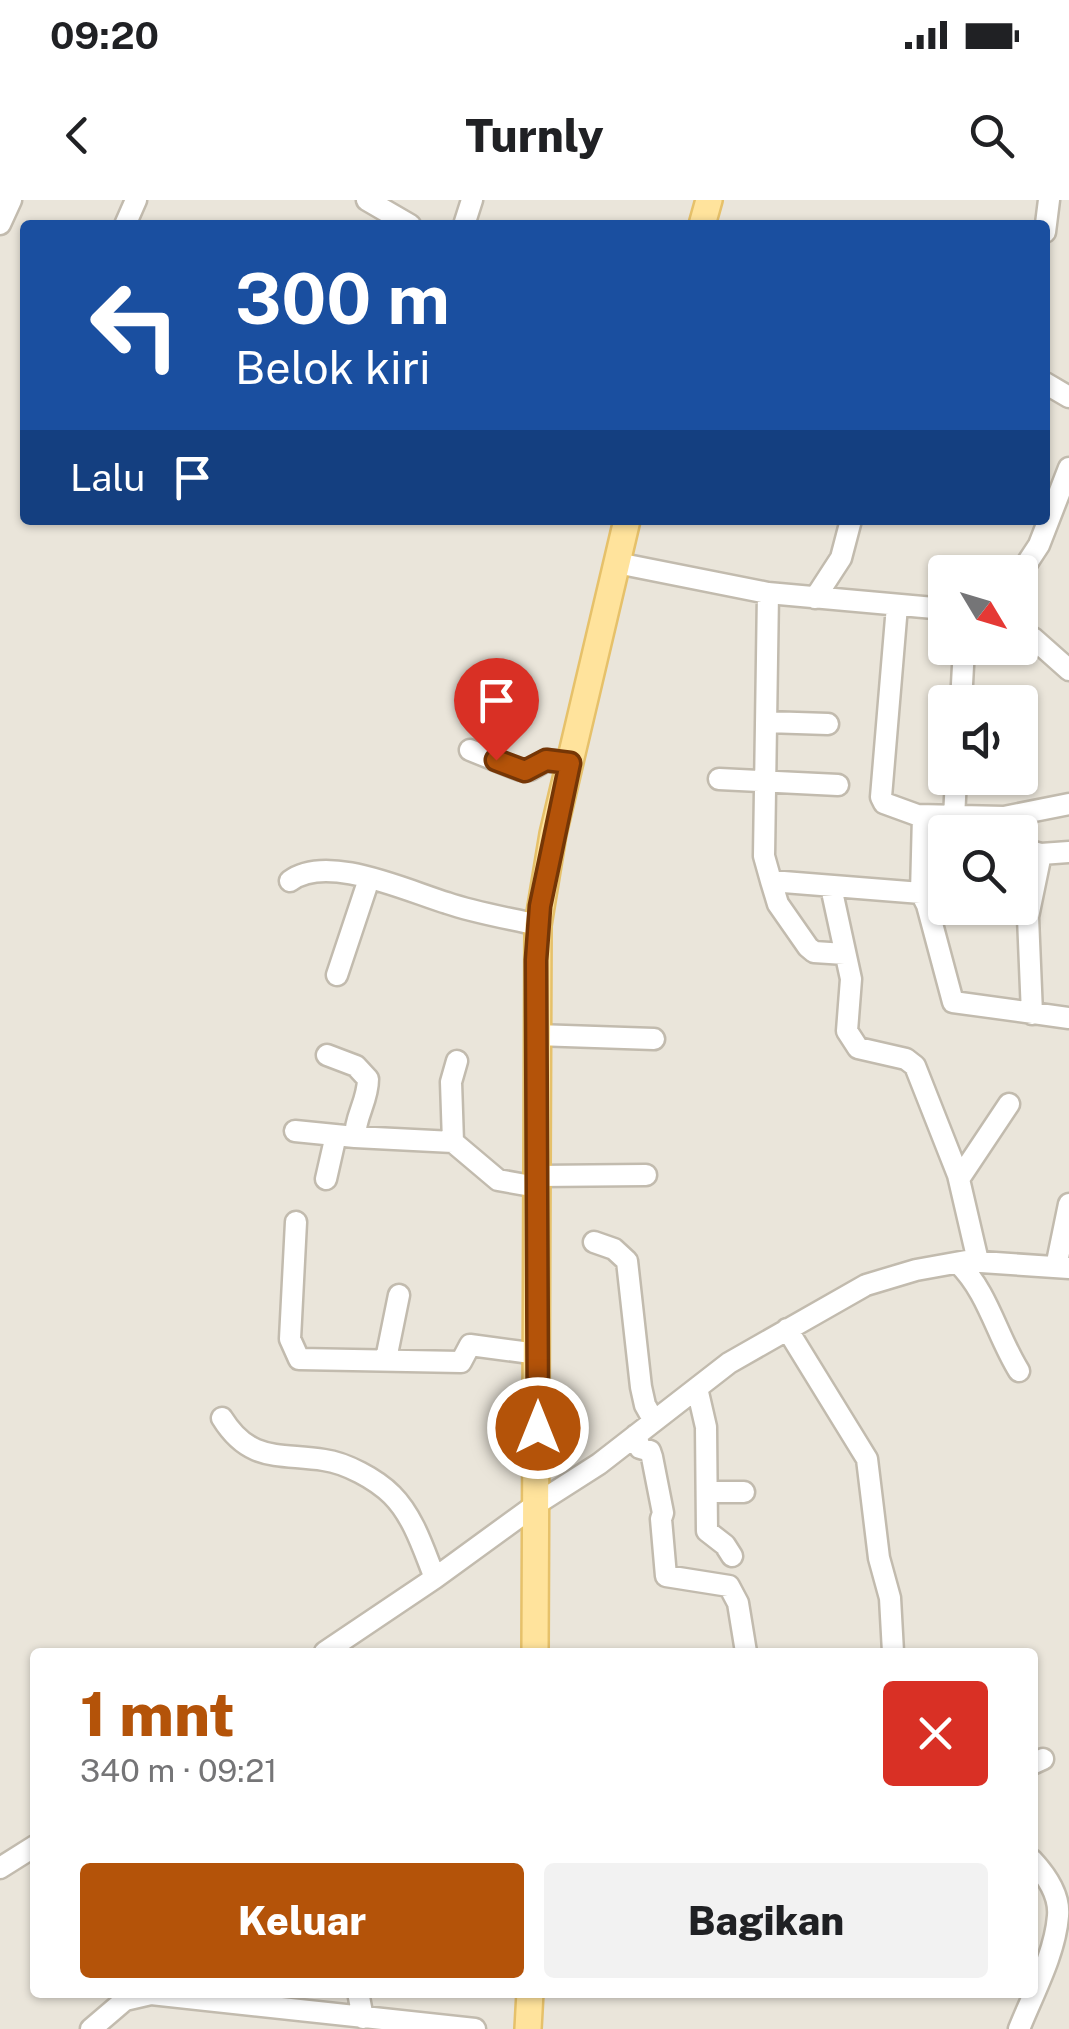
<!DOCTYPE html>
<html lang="id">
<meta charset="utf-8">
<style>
:root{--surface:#fff;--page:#f2f2f2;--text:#202124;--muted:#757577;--accent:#b45309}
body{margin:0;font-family:"Public Sans",sans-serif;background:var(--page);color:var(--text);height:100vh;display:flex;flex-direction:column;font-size:38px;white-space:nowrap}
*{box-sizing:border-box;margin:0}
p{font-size:32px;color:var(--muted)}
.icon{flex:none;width:55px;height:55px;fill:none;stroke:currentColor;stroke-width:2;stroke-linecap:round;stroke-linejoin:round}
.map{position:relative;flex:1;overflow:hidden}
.sheet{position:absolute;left:30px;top:1448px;width:1008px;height:350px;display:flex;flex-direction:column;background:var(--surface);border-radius:10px;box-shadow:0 2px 8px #0004}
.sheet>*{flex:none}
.guide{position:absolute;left:20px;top:20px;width:1030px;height:305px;border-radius:10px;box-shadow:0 2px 8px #0004;background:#1a4fa0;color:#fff;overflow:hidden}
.needle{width:65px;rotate:128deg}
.fabs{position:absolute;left:928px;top:355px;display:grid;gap:20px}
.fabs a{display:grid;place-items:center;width:110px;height:110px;border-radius:10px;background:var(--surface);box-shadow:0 2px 8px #0004;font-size:50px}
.pin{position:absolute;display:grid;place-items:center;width:85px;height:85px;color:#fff;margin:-102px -42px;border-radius:50% 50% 50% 0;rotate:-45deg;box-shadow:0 0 10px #0007}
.pin .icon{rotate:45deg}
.me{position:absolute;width:110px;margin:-55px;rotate:0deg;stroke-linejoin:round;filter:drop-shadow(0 0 8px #0008)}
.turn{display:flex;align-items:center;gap:35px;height:210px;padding:0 50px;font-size:45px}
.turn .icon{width:130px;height:130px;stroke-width:2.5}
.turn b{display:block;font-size:70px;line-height:85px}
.then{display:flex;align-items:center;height:95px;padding:0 50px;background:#0003;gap:20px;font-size:38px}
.round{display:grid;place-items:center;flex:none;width:105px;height:105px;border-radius:10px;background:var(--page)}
.headline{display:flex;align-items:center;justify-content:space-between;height:170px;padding:0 50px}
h1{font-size:60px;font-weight:800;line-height:75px;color:var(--accent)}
.cta{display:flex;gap:20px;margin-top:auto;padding:20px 50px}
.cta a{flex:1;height:115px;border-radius:10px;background:var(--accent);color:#fff;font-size:40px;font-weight:800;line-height:115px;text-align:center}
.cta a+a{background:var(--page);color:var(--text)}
.status{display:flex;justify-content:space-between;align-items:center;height:70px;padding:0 50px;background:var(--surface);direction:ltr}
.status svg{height:28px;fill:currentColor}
header{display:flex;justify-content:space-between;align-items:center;height:130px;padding:0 50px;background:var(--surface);font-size:45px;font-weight:800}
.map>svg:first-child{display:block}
.residential{fill:#eae5da;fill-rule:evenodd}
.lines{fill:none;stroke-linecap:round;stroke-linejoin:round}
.minor-casing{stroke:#c2bbae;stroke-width:25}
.major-casing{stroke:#e6c16a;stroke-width:30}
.minor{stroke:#fff;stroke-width:20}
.major{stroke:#ffe39c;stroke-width:25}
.route-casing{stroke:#753606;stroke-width:25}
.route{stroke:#b45309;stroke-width:18}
</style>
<div class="status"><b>09:20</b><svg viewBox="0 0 49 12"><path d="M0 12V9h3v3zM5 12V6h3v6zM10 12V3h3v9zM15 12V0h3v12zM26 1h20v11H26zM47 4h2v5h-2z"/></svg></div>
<header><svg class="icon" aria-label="back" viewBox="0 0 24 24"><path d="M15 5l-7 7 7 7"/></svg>Turnly<svg class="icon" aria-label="search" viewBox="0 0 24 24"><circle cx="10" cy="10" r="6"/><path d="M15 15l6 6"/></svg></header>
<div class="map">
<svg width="1069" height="1829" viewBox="0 0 1069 1829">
<rect width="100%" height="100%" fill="#f6f3ec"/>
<path class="residential" d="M0 0H1069V1829H0ZM25 25H1045V320H25ZM945 372H1020V448H945ZM945 502H1020V578H945ZM945 632H1020V708H945ZM35 1452H1032V1792H35Z"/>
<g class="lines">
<g class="minor-casing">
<path id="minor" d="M367 0 410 25
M0 24 11 0
M125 25 136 0
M464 25 472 0
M1045 32 1049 0
M1045 183 1069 197
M617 363 768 393 945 409
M1020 374 1039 345 1069 268
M768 393 764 656 771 681 921 693 927 705 953 802 1069 818
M815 398 841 358 851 320
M897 406 881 597 884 603 917 615 1004 617 1008 632
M1020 432 1033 438 1069 470
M961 502 964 448
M766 522 828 524
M470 550 520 570H530L547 560 569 563
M719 579 838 585
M1004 617 1069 604
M954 618 956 578
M1020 648 1041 654 1069 652
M290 681C327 653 407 691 447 703 476 713 508 718 538 725
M771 681 778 704 808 747 814 752 845 754
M831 687 851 779 847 831 858 848 906 859 915 866 958 975 978 1061
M921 693 923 616
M337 775 369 679
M1032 814 1028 717 1041 654
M536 835 654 839
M327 855 356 866 368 879C368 901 355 916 355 937L453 942 498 980 537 987
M295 931 355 937
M453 942 451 882 457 861
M538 976 646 975
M326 979 336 935
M959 979 1009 904
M296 1022 290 1139 299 1159 461 1162 470 1145 538 1154
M594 1042 614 1049 627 1061 641 1187 645 1205 654 1221
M958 1063C988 1092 997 1136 1019 1171
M1056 1067 1069 1004
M787 1129 867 1259 879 1358 890 1398 893 1452
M386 1159 399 1095
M697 1188 706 1227 707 1331 725 1345 732 1356
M222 1218C250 1263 279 1253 324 1260 346 1263 376 1279 392 1295 414 1317 424 1351 435 1378
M636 1235 640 1248 650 1251 652 1257 663 1313 661 1319 666 1376 729 1386 738 1403 746 1452
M707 1292H744
M325 1452 435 1378 538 1303 599 1264 729 1163 866 1085 916 1070 966 1061 1069 1068
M1032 1564 1043 1559
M0 1668 35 1646
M358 1792 363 1818
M91 1829 125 1800 151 1794 475 1829
M1019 1829C1033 1794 1055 1754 1058 1716 1060 1695 1046 1675 1032 1660"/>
</g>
<g class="major-casing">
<path id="major" d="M702 25 709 0
M535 1452 538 725 553 634 627 320
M528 1829 530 1792"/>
</g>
<use href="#minor" class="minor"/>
<use href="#major" class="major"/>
</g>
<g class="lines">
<g class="route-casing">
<path id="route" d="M496 560 525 571 546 560 570 563 540 706 536 760 538 1228"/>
</g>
<use href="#route" class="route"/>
</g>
</svg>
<div class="fabs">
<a><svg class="needle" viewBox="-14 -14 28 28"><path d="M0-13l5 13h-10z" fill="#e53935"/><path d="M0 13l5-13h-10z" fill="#757577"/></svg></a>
<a><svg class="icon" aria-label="sound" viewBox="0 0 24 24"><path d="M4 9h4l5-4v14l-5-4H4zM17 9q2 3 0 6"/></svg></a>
<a><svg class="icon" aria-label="search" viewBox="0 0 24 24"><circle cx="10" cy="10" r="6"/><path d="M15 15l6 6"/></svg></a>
</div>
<div class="pin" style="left:496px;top:560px;background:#d93025"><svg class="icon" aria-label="arrive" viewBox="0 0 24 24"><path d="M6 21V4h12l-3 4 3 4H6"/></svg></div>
<svg class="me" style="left:538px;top:1228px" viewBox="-20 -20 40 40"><circle r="17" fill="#b45309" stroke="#fff" stroke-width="3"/><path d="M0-11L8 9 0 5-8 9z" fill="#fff"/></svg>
<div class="guide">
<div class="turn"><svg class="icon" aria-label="left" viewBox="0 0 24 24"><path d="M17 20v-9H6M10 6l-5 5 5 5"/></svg><div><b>300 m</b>Belok kiri</div></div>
<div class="then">Lalu<svg class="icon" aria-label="arrive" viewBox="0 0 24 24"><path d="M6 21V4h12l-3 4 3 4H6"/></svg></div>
</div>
<section class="sheet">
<div class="headline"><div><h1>1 mnt</h1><p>340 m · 09:21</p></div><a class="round" style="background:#d93025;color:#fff"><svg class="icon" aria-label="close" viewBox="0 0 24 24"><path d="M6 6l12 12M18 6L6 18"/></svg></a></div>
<div class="cta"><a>Keluar</a><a>Bagikan</a></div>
</section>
</div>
